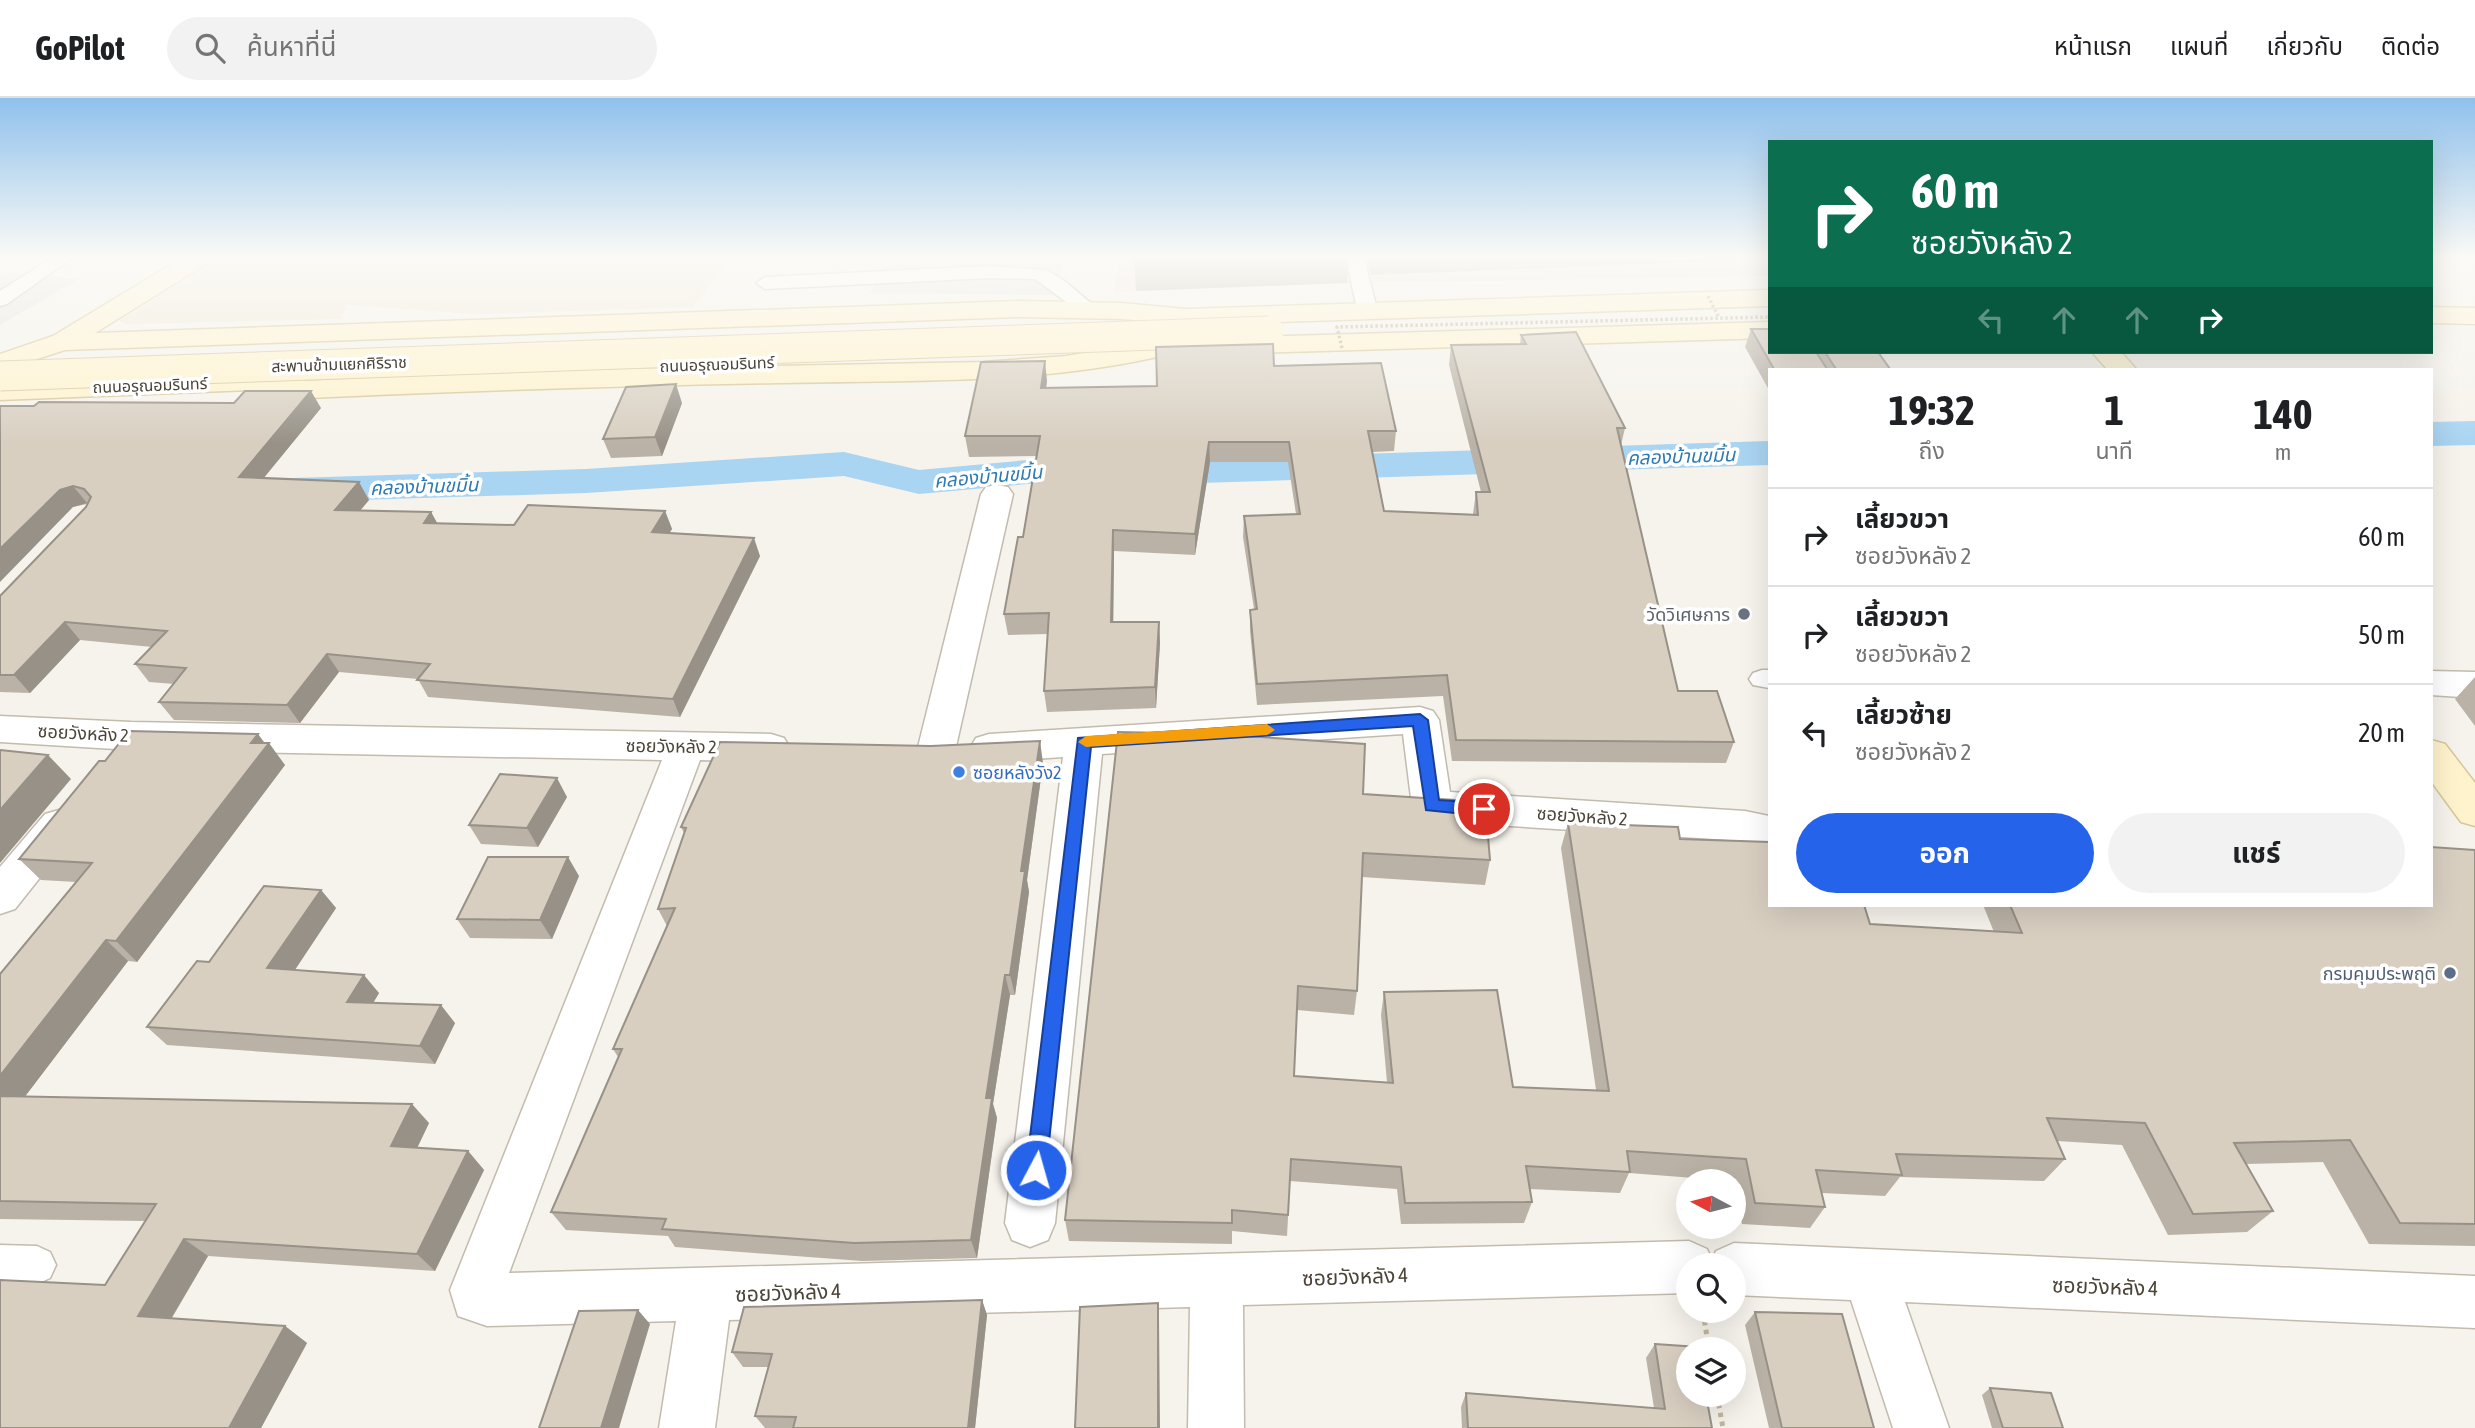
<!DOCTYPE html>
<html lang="th">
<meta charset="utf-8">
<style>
:root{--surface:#fff;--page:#f2f2f2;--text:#202124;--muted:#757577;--line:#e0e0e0;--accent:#2563eb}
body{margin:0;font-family:"Asap Condensed","Noto Sans Thai",sans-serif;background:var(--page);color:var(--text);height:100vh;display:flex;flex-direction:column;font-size:26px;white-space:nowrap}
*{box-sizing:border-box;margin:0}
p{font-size:23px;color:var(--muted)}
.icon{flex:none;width:38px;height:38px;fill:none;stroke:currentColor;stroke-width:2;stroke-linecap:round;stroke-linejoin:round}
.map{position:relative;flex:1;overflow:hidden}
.side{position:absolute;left:1768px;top:270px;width:665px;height:539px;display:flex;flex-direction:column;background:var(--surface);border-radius:0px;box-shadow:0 7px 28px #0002}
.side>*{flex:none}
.hud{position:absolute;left:1768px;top:42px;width:665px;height:214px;border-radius:0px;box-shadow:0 7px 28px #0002;background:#0b6e4f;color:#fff;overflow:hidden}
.needle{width:46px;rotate:277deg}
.tools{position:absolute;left:1676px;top:1071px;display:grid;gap:14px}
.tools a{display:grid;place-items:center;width:70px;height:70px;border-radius:50%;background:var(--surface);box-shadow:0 7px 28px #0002;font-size:35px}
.pin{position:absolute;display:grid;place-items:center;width:60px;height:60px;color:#fff;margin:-30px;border:4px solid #fff;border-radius:50%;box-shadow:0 2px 7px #0007}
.me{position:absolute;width:77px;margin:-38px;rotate:6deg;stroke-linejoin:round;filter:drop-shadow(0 0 5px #0008)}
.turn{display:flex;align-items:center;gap:24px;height:147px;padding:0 28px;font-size:32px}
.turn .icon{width:91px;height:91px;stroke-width:2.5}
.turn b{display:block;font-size:49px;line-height:60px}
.lanes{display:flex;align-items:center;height:66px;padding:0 28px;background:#0003;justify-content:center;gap:35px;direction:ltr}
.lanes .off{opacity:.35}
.eta{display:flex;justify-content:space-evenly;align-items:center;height:119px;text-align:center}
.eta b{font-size:42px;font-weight:700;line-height:49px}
.primary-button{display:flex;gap:14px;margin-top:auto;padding:14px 28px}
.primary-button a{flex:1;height:80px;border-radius:42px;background:var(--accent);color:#fff;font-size:28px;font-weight:700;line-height:80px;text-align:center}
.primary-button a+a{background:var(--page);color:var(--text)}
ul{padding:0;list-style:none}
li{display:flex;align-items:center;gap:21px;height:98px;padding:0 28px;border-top:2px solid var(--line)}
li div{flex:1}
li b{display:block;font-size:26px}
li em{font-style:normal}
header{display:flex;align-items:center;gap:42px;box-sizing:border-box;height:98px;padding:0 35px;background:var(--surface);border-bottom:2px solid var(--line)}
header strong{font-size:33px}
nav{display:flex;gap:38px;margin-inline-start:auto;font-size:24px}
.search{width:490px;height:63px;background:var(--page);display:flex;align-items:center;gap:18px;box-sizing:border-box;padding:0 24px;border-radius:38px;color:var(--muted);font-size:26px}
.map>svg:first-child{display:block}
.education{fill:#efe8d6}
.medical{fill:#f6e3e0}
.parking{fill:#e5e3e0}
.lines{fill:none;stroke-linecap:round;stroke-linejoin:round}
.canal{fill:#a9d4f2;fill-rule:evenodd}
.lane-casing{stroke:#c2bbae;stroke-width:3}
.street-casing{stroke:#c2bbae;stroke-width:3}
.secondary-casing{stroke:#d6c79b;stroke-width:3}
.path{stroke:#c4b79f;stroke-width:5;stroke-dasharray:4.5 4.5;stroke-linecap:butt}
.lane{fill:#fff;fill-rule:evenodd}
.street{fill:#fff;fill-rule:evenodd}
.secondary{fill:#fff3cd;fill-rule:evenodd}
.secondary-bridge-casing{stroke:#d6c79b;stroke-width:31;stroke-linecap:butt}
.path-bridge{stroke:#c4b79f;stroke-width:3.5;stroke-dasharray:2.5 2.5;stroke-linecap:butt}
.secondary-bridge{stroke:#fff3cd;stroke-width:29}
.wall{fill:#bab2a6}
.shaded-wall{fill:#979187}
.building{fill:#d8cfc1;stroke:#979187;stroke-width:2}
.route{fill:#2563eb;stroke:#184099;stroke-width:2}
.slow{fill:#f59e0b}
.worship-dot{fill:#6b7280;stroke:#fff;stroke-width:2.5}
.shop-dot{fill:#3f7fe0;stroke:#fff;stroke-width:2.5}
.service-dot{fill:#5c6f8a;stroke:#fff;stroke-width:2.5}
.labels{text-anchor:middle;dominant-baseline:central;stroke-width:7;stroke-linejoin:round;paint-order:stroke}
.far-street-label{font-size:16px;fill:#4b4439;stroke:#fff}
.worship-label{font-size:18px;fill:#5b616d;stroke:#fff;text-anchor:end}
.street-label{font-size:18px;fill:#4b4439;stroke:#fff}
.shop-label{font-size:18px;fill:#366cbe;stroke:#fff;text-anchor:start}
.service-label{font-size:18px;fill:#4e5e75;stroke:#fff;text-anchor:end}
.water-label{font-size:19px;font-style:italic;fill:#2e7ab2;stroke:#fff}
.near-street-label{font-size:21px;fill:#4b4439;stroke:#fff}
</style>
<header>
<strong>GoPilot</strong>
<div class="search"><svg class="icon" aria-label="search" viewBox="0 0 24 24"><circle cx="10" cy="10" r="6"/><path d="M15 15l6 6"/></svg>ค้นหาที่นี่</div>
<nav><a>หน้าแรก</a><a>แผนที่</a><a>เกี่ยวกับ</a><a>ติดต่อ</a></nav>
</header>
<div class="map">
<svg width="2475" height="1330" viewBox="0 0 2475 1330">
<rect width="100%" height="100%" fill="#f6f3ec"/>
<path class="education" d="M220 160H731L693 209 475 216 348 207 340 221 127 226 119 223Z"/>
<path class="medical" d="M1119 160H1769V178L1305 186 1114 194Z"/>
<path class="parking" d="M891 160H1065L1054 197 870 195Z
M0 174 79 181 0 227Z"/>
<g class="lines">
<path class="canal" d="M2475 323V347L2431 348V324Z
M1769 343V367L1168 386 1061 383 919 396 844 378 586 395 293 404 278 401 272 392 278 383 293 380 586 371 844 354 919 372 1061 359 1168 362Z"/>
<g class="lane-casing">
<path id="lane" d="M51 160H72L7 206 0 208V193Z
M1346 160H1364L1377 211 1374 215H1360L1357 211Z
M989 168 1046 172 1062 181 1098 211 1095 215H1081L1035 181 989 180 765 191 756 185 765 179Z
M1762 572H1769V590L1753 587 1749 581 1753 575Z
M0 1147 37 1148 50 1154 56 1167 50 1180 37 1186 0 1185Z"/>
</g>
<g class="street-casing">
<path id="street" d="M997 387 1008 389 1013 396 955 653 949 663 936 667 923 663 917 653 981 396 986 389Z
M2431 573 2475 574V600L2431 597Z
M1420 609 1433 613 1439 622 1450 694 1745 713 1769 718V748L1745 743 1432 723 1418 719 1412 708 1403 636 1102 656 1055 1125 1048 1142 1030 1149 1012 1142 1005 1125 1063 659 989 664 976 660 970 650 976 640 989 636Z
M0 618 131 624 771 636 784 640 790 650 784 660 771 664 700 662 509 1175 1689 1143 1707 1151 1712 1162 1716 1153 1734 1145 2475 1178V1230L1905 1204 1949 1330H1893L1851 1202 1734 1197V1167H1689V1195L1243 1207 1244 1330H1188L1190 1209 729 1222 715 1330H659L676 1223 487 1228 458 1218 450 1192 662 662 131 652 0 644Z
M59 712 73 716 79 727 73 738 15 811 0 816V769L45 716Z"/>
</g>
<g class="secondary-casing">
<path id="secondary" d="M182 160H212L208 165 95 235 1019 203 1122 205 1185 211 1769 192V208L1156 228 1145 223 1122 221 1019 219 65 252 0 273V256L53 238Z
M2431 209 2475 210V226L2431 225Z
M1769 224V240L1222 256 1212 254 1208 248 1212 242 1222 240Z
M1160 242 1170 244 1174 250 1170 256C1043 287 909 282 779 285 608 288 436 294 265 302L255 299 251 292 0 302V284L291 273 301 276 305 283 506 273 983 264 1066 258Z
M2092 254H2121L2136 271H2107Z
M2431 642 2445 646 2475 685V728L2461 724 2431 683Z"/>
</g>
<path class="path" d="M1703 1214 1709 1251
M1717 1297 1723 1330"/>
<use href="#lane" class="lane"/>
<use href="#street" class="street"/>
<use href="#secondary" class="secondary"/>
<g class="secondary-bridge-casing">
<path id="secondary-bridge" d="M0 278 1269 233"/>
</g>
<path class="path-bridge" d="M1708 198 1719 220
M1342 250 1337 229 1769 219"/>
<use href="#secondary-bridge" class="secondary-bridge"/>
</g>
<path class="wall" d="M1134 160H1348L1347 185 1136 193Z
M1366 160H1769V161L1371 177Z
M1751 231 1769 254H1878L1890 271H1769V292L1745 249Z
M1521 237 1625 330 1621 347 1678 593 1734 644 1726 665 1452 663 1443 598 1257 607 1250 533V512L1254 511 1243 439 1244 418 1296 416 1288 364H1210L1195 457 1114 453 1113 524H1159L1160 545 1156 610 1047 614 1044 593 1048 536 1008 537 1004 516 1023 439 1036 358 969 359 965 338 1047 283 1046 290 1157 288 1274 268 1396 333 1394 353 1372 354 1384 413 1473 416 1476 394H1481L1449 267 1451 247 1520 246Z
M682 305 662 358 611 360 603 341Z
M0 308 321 310 263 380 369 402 360 413 431 414 437 425 514 427 665 413 672 431 669 435 760 458 680 619 428 599 418 581 339 574 300 625 174 622 159 604 174 586 149 584 135 566 152 549 80 542 30 595 0 594V498L86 409 87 406 73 409Z
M2475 579V628L2455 601Z
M265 645 285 667 137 864 128 863 25 998 429 1025 417 1050 468 1053 484 1072 435 1173 208 1158 172 1220 285 1228 307 1245 261 1330H0L105 1187 145 1123 0 1121V876L76 784 41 782 19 761 105 663Z
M1043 665 1027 782 1029 794 1015 897H1010L993 1006 997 1020 977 1160 862 1163 675 1149 668 1138 566 1132 551 1114 618 959 613 951 667 828 658 811 684 735 681 729Z
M1363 696 1490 762 1485 787 1362 779 1357 893 1354 917 1297 912 1294 978 1387 984 1381 917 1384 894 1513 989 1596 992 1561 750 1568 725 1680 741 1870 826 1994 834 1983 807H2431L2475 752V1148L2369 1146 2323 1064 2246 1066 2273 1113 2247 1134 2168 1137 2122 1047 2057 1043 2065 1061 2044 1083 1900 1079 1885 1098 1822 1095 1825 1109 1810 1130 1742 1126 1734 1083H1733L1629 1075 1620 1095 1529 1091 1532 1104 1524 1125 1401 1126 1397 1091 1290 1083 1287 1138 1232 1133V1146L1069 1143 1065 1122Z
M567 699 538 749 481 746 469 727Z
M579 778 552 841 470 840 457 821Z
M321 792 336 810 295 872 379 895 373 905 455 925 435 966 167 947 147 929 209 864Z
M982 1202 987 1217 975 1330H765L755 1318 768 1269H743L732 1254Z
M1755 1214 1874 1330H1769L1745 1227Z
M1655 1246 1712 1330H1462L1461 1309 1466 1295 1654 1310 1646 1260Z
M1990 1290 2063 1330H1992L1982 1297Z"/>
<path class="shaded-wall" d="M1045 263 1047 283 1043 311 1041 290Z
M676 286 682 305 662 358 655 339Z
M311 293 321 310 250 397 239 379Z
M1209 344 1210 364 1195 457V436Z
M359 384 369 402 345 430 335 412Z
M73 388 87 405 73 409 0 484V451L60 392Z
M665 413 672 431 659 452 652 434Z
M431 414 441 432 424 425Z
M1113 432 1114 453 1113 545 1111 524Z
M754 440 760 458 680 619 673 601Z
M65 524 80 542 30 595 14 577Z
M1159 524 1160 545 1156 610 1155 589Z
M327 556 339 574 300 625 287 607Z
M258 636 267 648 269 645 285 667 137 864 116 843Z
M1040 643 1043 665 1027 782 1029 794 1015 897 1010 877 1021 773Z
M48 657 71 681 0 765V712Z
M557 680 567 699 538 749 527 730Z
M568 759 579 778 552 841 540 822Z
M321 792 336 810 284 888 267 870Z
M106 842 128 863 11 1017 0 1009V978Z
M364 877 379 895 363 922 347 904Z
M1005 877 1010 897 993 1006 997 1020 977 1160 971 1142 986 1000Z
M441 907 455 925 435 966 420 948Z
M412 1006 429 1025 409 1067 391 1048Z
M468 1053 484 1072 435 1173 417 1156Z
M184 1141 208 1158 163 1234 138 1218Z
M982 1202 987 1217 975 1330H968Z
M1158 1205 1159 1220 1160 1330H1158Z
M638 1212 650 1226 619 1330H601Z
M285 1228 307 1245 261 1330H229Z"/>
<path class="building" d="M1751 231H1769V254H1816L1827 271H1774Z
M1576 234 1625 330H1617L1678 593H1717L1734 644 1456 642 1447 577 1257 586 1250 512 1257 511 1244 418 1300 416 1289 344H1209L1195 436 1113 432 1111 524H1159L1155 589 1044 593 1049 515 1004 516 1018 439H1023L1040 338H965L981 264 1045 263 1041 290 1157 288 1156 249 1273 246 1274 268 1381 265 1396 333H1368L1384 413 1478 417 1476 394H1490L1451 247 1526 246 1521 237Z
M1825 254H1878L1890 271H1836Z
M676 286 655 339 603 341 626 289Z
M245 293H311L239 379 359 384 335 412 431 414 424 425 514 427 528 407 665 413 652 434 754 440 673 601 417 582 430 566 327 556 287 607 159 604 186 570 135 566 167 533 65 524 14 577H0V498L86 409 91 399 84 391 73 388 60 392 0 451V308H34L39 304 234 305Z
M129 633 258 636 251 645H269L116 843 106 842 0 978V876L92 765 19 761 99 663H105Z
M1118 634 1215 636 1365 646 1363 696 1485 704 1490 762 1363 755 1357 893 1298 888 1294 978 1393 985 1384 894 1497 892 1513 989 1609 993 1568 725 1678 729 1680 741 1769 744V807H1864L1870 826 2022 835 2010 807H2431V749L2475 752V1126L2400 1125 2350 1042 2234 1045 2273 1113 2193 1116 2145 1025 2047 1020 2065 1061 1896 1056 1902 1077 1816 1072 1825 1109 1755 1105 1746 1061 1627 1053 1630 1074 1526 1068 1532 1104 1405 1105 1401 1069 1291 1061 1288 1117 1232 1112V1125L1065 1122Z
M1040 643 1021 773H1025L1010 877H1005L986 1000H992L971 1142 854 1145 662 1131 666 1121 551 1114 622 951H613L675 810 658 811 686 730 681 729 720 644 931 648Z
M0 652 48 657 0 712Z
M500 676 557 680 527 730 469 727Z
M488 759H568L540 822 457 821Z
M264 788 321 792 267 870 364 877 347 904 441 907 420 948 147 929 197 863 209 864Z
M0 998 412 1006 391 1048 468 1053 417 1156 184 1141 138 1218 285 1228 229 1330H0V1182L105 1187 156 1106 0 1103Z
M982 1202 968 1330H793L796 1319 755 1318 772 1256 732 1254 744 1209Z
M1158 1205V1330H1075L1080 1209Z
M638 1212 601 1330H539L579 1213Z
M1755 1214 1842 1216 1874 1330H1782Z
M1655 1246 1698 1249V1251H1689V1297H1706L1712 1330H1468L1466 1295 1665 1311Z
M1990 1290 2051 1295 2063 1330H2003Z"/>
<linearGradient id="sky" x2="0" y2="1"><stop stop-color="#8fc1ec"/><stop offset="0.46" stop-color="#fbfaf6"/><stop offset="1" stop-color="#fbfaf6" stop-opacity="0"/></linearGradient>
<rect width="2475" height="346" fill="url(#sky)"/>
<path class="route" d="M1420 616 1428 622 1439 702 1484 705 1492 711 1490 716 1484 718 1426 712 1413 628 1091 649 1046 1072 1043 1078 1036 1081 1029 1078 1026 1072 1078 640Z"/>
<path class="slow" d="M1267 626 1275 632 1267 637 1086 649 1078 644 1086 638Z"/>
<circle class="worship-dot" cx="1744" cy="516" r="7"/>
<circle class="shop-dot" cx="959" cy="674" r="7"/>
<circle class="service-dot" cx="2450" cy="875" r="7"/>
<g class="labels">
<g class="far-street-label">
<text transform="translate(339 266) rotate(-2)">สะพานข้ามแยกศิริราช</text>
<text transform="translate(717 266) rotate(-2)">ถนนอรุณอมรินทร์</text>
<text transform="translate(150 287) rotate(-2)">ถนนอรุณอมรินทร์</text>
</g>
<g class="worship-label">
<text x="1730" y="516">วัดวิเศษการ</text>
</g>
<g class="street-label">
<text transform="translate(83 635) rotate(3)">ซอยวังหลัง 2</text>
<text transform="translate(671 648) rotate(1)">ซอยวังหลัง 2</text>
<text transform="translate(1582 718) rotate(4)">ซอยวังหลัง 2</text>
</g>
<g class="shop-label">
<text x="973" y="674">ซอยหลังวัง2</text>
</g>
<g class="service-label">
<text x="2436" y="875">กรมคุมประพฤติ</text>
</g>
<g class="water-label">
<text transform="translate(1681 358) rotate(-2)">คลองบ้านขมิ้น</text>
<text transform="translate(988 378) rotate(-5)">คลองบ้านขมิ้น</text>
<text transform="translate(424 388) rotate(-2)">คลองบ้านขมิ้น</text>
</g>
<g class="near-street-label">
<text transform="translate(1355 1178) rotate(-2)">ซอยวังหลัง 4</text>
<text transform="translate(2105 1188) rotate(2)">ซอยวังหลัง 4</text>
<text transform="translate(788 1194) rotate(-2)">ซอยวังหลัง 4</text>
</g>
</g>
</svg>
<div class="tools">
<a><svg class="needle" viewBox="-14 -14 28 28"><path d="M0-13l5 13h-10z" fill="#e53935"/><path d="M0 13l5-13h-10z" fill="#757577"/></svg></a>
<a><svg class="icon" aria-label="search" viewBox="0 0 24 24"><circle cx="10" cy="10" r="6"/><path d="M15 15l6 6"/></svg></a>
<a><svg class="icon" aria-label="layers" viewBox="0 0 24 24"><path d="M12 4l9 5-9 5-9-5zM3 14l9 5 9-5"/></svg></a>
</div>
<div class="pin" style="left:1484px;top:711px;background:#d93025"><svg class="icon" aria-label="arrive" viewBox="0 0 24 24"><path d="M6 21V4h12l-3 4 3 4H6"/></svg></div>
<svg class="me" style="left:1036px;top:1072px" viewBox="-20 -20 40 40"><circle r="17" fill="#2563eb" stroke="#fff" stroke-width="3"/><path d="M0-11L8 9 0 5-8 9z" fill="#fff"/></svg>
<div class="hud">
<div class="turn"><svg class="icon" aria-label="right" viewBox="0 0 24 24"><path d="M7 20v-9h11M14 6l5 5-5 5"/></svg><div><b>60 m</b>ซอยวังหลัง 2</div></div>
<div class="lanes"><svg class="icon off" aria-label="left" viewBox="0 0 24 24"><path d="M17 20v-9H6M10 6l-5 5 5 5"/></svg><svg class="icon off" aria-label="ahead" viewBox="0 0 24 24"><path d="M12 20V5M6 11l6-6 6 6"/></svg><svg class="icon off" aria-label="ahead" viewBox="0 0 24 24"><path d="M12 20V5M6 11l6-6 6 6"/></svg><svg class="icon" aria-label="right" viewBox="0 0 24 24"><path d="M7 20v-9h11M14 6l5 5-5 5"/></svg></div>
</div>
<section class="side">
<div class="eta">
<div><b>19:32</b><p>ถึง</p></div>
<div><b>1</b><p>นาที</p></div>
<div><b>140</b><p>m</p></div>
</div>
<ul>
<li><svg class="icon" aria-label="right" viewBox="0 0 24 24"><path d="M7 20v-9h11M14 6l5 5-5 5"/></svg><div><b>เลี้ยวขวา</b><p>ซอยวังหลัง 2</p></div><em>60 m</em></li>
<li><svg class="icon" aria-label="right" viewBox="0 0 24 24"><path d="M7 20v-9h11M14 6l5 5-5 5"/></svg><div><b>เลี้ยวขวา</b><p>ซอยวังหลัง 2</p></div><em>50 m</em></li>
<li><svg class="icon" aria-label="left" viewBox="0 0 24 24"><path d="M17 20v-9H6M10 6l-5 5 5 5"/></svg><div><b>เลี้ยวซ้าย</b><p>ซอยวังหลัง 2</p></div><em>20 m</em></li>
</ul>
<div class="primary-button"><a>ออก</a><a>แชร์</a></div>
</section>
</div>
